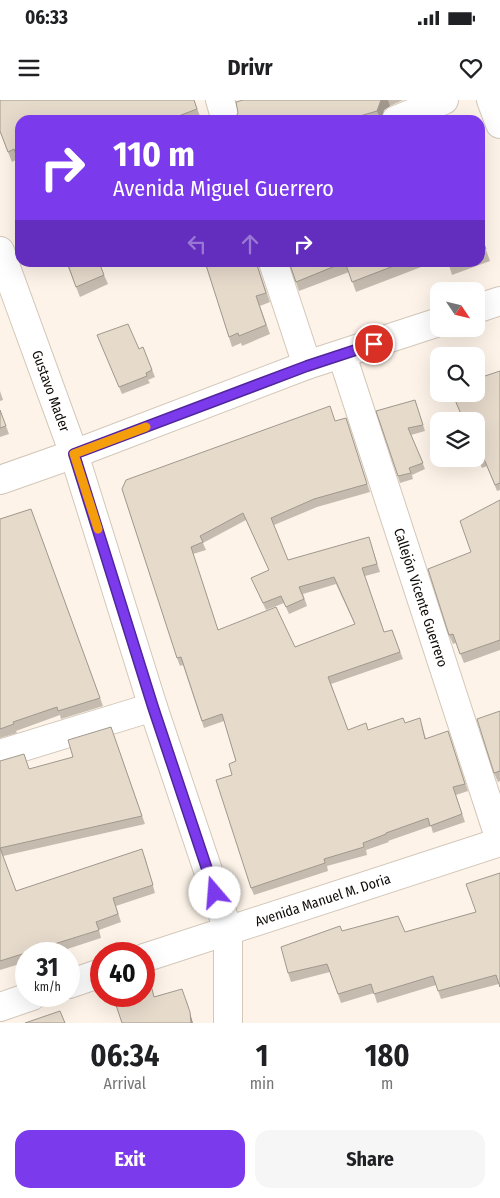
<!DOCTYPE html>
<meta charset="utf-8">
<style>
:root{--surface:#fff;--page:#f6f6f6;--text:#202124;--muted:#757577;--accent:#7c3aed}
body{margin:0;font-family:"Fira Sans Condensed",sans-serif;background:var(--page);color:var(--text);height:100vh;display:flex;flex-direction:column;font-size:19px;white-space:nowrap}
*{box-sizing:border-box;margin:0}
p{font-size:16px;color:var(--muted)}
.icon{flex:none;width:28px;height:28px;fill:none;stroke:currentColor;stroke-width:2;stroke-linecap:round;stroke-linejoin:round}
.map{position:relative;height:923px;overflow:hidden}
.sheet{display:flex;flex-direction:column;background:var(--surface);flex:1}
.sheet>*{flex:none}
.top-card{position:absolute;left:15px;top:15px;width:470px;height:152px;border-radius:15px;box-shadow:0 5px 20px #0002;background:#7c3aed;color:#fff;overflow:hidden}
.needle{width:32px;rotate:125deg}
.controls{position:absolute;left:430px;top:182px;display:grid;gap:10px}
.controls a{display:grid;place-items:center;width:55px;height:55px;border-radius:10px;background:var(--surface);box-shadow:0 5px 20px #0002;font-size:25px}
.speed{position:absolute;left:15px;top:842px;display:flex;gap:10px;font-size:25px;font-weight:700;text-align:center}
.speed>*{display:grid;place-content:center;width:65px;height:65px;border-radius:50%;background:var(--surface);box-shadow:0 5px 20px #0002;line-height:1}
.speed small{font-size:12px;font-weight:400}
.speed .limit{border:8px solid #d22;background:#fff;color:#111}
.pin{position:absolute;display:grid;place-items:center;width:42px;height:42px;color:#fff;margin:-21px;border:2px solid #fff;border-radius:50%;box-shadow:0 1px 5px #0007}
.me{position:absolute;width:55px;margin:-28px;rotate:342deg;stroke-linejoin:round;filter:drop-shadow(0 0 4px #0008)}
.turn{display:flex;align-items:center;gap:18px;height:105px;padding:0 15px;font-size:22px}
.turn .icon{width:65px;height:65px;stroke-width:2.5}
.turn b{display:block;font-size:35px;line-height:42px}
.lanes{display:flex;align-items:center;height:48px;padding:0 15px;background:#0003;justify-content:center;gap:25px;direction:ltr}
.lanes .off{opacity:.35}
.eta{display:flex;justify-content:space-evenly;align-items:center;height:85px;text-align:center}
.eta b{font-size:30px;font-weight:700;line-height:35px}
.cta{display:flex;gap:10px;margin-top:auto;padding:10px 15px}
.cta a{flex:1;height:58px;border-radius:15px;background:var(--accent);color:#fff;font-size:20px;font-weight:700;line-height:58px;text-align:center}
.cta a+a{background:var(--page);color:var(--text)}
.status{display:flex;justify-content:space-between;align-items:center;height:35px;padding:0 25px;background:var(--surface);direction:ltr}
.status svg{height:14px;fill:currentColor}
header{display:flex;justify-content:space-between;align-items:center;height:65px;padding:0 15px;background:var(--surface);font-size:22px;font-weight:700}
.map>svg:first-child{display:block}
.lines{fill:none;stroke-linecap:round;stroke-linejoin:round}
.minor-casing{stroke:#d3c7b9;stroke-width:30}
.minor{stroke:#fff;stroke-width:28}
.wall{fill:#c6bbaf;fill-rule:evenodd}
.shaded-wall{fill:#a1998e}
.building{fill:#e6dacb;stroke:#a1998e;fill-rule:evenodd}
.route-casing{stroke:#51269a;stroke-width:12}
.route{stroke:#7c3aed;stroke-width:9}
.slow{stroke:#f59e0b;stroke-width:9}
.labels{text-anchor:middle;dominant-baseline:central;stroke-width:5;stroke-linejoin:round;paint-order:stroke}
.street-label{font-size:14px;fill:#0f0b07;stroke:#fdf3e8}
</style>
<div class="status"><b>06:33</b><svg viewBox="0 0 49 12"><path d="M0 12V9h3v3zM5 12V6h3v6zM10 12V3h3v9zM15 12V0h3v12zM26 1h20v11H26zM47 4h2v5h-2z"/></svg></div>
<header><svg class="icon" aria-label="menu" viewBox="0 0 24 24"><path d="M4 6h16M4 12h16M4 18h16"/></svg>Drivr<svg class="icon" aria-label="heart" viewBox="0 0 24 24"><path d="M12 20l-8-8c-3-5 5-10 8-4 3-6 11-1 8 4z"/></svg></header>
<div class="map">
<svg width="500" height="923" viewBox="0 0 500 923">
<rect width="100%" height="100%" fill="#fdf3e8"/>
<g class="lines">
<g class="minor-casing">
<g id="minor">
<path d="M220 0 226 20"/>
<path d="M491 0 500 24"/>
<path d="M396 20 444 0"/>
<path id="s1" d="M0 151 74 354 153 607 228 830V923"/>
<path d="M273 162 307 265"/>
<path d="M476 209 500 201"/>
<path id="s2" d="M342 255 500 740"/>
<path d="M0 380 74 354 307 265 439 222"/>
<path d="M0 654 153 607"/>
<path id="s3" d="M144 858 500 742"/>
<path d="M69 884 101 873"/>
<path d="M0 907 32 896"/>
</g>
</g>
<use href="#minor" class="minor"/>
</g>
<path class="wall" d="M0 0H194L201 19 198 20H20V65L18 59 12 62 0 32Z
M243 0H403L390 6 384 10 381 20H234L238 13Z
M480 133 490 161 452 175 448 162H480Z
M66 162 104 175 108 184 80 197Z
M205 162H258V167L270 202 260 206 270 234 242 246 241 243 232 247Z
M289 162H428L429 164 356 192 349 172 299 191Z
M97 235 139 249 143 247 155 277 148 280 150 283 122 294Z
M500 271V390L497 391 487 366 482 368 476 354V294Z
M0 291 3 300 0 301Z
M415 300 425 331 411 335 425 369 412 375 413 379 400 383 376 311Z
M0 310 9 334 0 337Z
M346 318 370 392 317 407 274 425 288 460 371 444 380 472 365 476 384 532 392 530 403 559 331 584 348 630H369L405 623 422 625 426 639 448 631 468 691 456 695 465 722 433 733 431 726 388 741 389 742 366 750 367 755 327 766 328 771 254 795 251 788 232 675 236 661 224 621 204 628 183 565 180 566 177 558 122 389ZM246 420 269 470 251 478 266 510 284 503 289 514 307 506 303 494 336 484 355 525 295 547 218 530 193 454 206 450 203 443Z
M500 400V550L464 563 456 543 453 544 449 535 471 452Z
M31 409 103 606 61 619 60 615 16 631 17 633 0 638V419Z
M500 611V681L498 682 494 673Z
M111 627 145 724 3 756 16 791 145 757 155 793 116 806 121 822 99 830 101 838 52 854H26V862L0 870V661L30 669 73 657Z
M476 812 499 884 441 899 436 885 377 903 374 893 341 903 330 872 291 882 288 873 342 831 405 832Z"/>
<path class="shaded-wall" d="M380 0H388L390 6 384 10 381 20 377 11Z
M186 899 193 923H191Z"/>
<path class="building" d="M0 0H194L197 9 168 20H20V65L14 49 8 52 0 31Z
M243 0H381L377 11 346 20H234L238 13 236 2Z
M480 133 486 149 480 151Z
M67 162H99L104 175 76 187Z
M205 162H256L266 193 256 196 266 225 239 236 238 233 229 237Z
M289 162H345L296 182Z
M345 162H404L352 182Z
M128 224 139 249 143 247 152 270 146 273 147 276 119 287 97 235Z
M500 271V383L495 385 484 359 479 361 476 354V321H464L455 300 472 294H476V279Z
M415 300 423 325 408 328 423 363 409 368 411 373 398 376 376 311Z
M330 306 335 321 346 318 367 384 314 399 271 418 288 460 369 437 377 464 362 468 384 532 392 530 400 552 328 577 348 630 366 623 368 630 403 618 405 623 420 618 425 639 448 631 465 684 453 687 462 714 430 726 428 718 386 733V734L363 743 364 747 324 759 325 763 251 788 216 680 232 675 229 664 236 661 222 614 202 621 181 557 177 558 122 389 126 380ZM243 413 269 470 251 478 263 503 281 496 286 507 304 499 299 487 334 477 355 524 295 547 276 507 218 530 191 447 203 442 200 436Z
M0 310 6 326 0 328Z
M500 400V540L460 554 453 534 449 535 428 469 471 452 460 421Z
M31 409 100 598 58 611 57 607 13 622 14 624 0 629V419Z
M500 611V671L494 673 477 619Z
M111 627 142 716 0 748 16 791 142 749 153 785 113 798 118 814 96 822 99 830 0 861V661L24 654 29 669 73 657 68 640Z
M500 773V887L496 875 438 891 433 876 374 894 371 884 338 894 327 864 288 873 281 847 340 826 342 831 398 816 405 832 476 812 466 784Z
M151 885 154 897 182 889 190 912 191 923H122L113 896H144V887Z
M60 911 65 923H25Z"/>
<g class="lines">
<g class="route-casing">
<path id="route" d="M215 793 153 607 74 354 307 266 374 244"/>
</g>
<use href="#route" class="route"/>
<path class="slow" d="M98 429 74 354 146 327"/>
</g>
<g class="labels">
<g class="street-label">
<text stroke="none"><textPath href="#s1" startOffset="149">Gustavo Mader</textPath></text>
<text stroke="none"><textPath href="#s2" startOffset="255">Callejón Vicente Guerrero</textPath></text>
<text stroke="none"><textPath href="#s3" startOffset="188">Avenida Manuel M. Doria</textPath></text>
</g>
</g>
</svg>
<div class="controls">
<a><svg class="needle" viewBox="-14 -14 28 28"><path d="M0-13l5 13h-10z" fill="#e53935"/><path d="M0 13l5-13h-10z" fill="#757577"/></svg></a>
<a><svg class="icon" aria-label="search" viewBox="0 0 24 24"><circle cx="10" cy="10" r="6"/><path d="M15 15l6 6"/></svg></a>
<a><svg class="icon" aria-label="layers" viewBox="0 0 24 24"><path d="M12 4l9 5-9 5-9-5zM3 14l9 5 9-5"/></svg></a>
</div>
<div class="speed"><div>31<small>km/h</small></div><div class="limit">40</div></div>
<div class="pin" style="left:374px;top:244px;background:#d93025"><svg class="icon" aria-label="arrive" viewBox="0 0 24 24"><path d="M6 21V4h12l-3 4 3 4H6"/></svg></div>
<svg class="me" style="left:215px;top:793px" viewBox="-20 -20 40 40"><circle r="19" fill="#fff"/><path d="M0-13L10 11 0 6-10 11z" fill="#7c3aed"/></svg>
<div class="top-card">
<div class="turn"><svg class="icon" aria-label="right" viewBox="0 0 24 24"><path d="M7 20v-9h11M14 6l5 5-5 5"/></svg><div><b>110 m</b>Avenida Miguel Guerrero</div></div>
<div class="lanes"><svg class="icon off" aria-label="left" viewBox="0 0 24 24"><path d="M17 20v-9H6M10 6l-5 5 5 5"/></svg><svg class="icon off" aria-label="ahead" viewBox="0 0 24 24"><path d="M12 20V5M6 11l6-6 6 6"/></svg><svg class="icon" aria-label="right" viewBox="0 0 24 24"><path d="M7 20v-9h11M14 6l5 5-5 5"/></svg></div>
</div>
</div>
<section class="sheet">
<div class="eta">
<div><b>06:34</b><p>Arrival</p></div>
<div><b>1</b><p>min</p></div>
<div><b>180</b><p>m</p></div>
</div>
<div class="cta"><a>Exit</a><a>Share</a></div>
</section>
